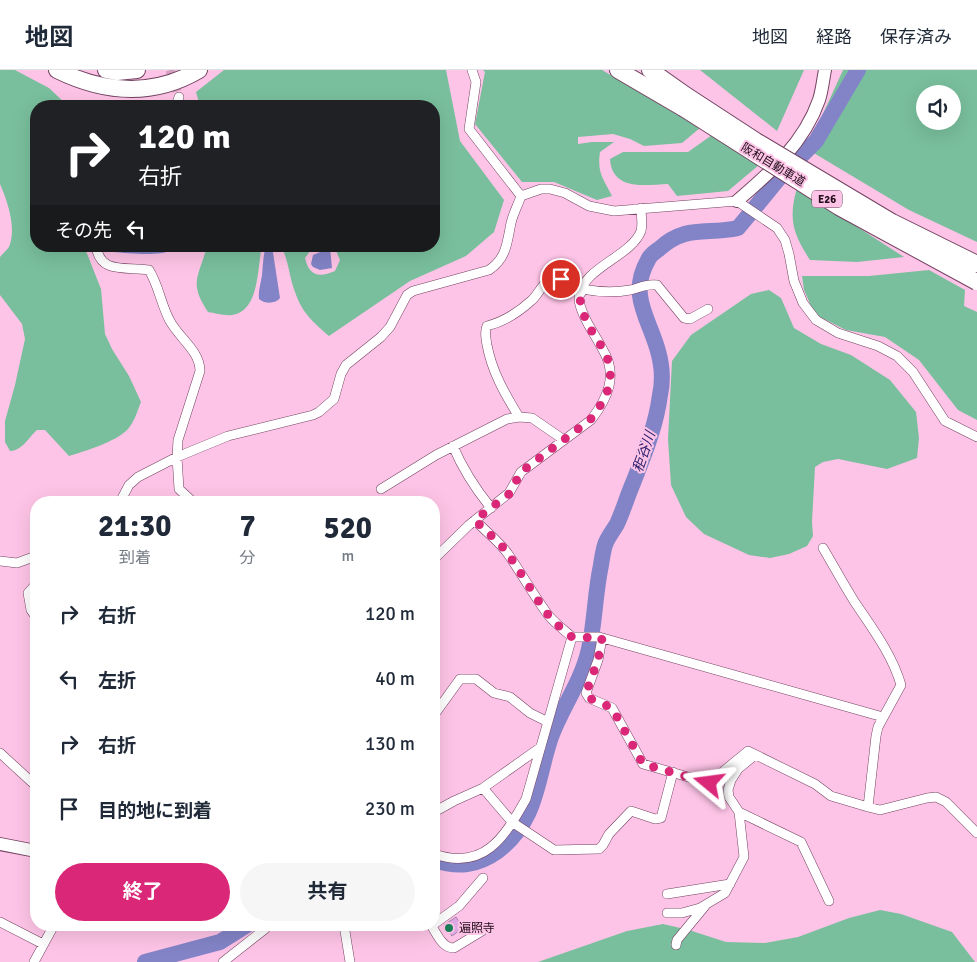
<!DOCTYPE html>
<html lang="ja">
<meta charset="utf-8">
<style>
:root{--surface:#fff;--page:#f6f6f7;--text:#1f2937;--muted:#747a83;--line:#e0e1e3;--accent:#db2777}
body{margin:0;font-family:Signika,"Noto Sans JP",sans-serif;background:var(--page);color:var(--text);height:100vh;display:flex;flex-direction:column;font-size:19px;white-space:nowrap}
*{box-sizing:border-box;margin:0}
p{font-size:16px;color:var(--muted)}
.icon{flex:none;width:28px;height:28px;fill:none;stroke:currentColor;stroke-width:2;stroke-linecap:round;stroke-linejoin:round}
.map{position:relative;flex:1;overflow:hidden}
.sheet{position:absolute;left:30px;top:426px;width:410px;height:435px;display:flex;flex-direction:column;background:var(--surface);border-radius:20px;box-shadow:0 5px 20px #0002}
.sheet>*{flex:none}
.top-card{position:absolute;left:30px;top:30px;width:410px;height:152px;border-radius:20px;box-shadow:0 5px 20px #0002;background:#202124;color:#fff;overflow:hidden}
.controls{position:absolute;left:916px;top:15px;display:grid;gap:10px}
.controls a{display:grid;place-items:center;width:45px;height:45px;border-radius:50%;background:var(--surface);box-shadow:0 5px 20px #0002;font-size:25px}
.pin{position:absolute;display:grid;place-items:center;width:42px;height:42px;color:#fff;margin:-21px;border:2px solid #fff;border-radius:50%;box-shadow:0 1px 5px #0007}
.me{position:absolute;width:55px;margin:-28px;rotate:286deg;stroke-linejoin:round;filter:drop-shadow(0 0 4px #0008)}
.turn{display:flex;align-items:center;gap:18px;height:105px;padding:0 25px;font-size:22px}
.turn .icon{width:65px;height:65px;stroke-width:2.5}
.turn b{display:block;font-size:35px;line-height:42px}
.then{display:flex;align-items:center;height:48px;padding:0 25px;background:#0003;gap:10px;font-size:19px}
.eta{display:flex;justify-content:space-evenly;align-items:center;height:85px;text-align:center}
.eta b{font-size:30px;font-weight:700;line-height:35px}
.action{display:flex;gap:10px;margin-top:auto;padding:10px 25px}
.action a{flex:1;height:58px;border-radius:30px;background:var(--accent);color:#fff;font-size:20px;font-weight:700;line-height:58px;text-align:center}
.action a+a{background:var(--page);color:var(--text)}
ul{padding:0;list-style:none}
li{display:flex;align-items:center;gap:15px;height:65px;padding:0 25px}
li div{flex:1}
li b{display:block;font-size:19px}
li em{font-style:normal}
header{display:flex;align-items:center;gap:30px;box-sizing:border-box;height:70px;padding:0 25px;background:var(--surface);border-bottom:1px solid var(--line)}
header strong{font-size:24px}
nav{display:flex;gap:28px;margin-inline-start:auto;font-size:18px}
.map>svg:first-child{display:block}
.green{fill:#79bf9d;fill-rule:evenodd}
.water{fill:#8384c7}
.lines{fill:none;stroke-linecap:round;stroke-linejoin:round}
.river{stroke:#8384c7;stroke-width:16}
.building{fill:#dda9e4;stroke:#a880ad}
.street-tunnel{stroke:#d29fbe;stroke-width:9;stroke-dasharray:9 4.5;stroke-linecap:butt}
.street-casing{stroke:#734261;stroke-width:10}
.secondary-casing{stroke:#734261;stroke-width:14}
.highway-casing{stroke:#734261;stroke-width:18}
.street{stroke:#fff;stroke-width:9}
.secondary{stroke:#fff;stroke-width:12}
.highway{stroke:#fff;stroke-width:16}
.highway-bridge-casing{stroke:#734261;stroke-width:18;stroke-linecap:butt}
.highway-bridge{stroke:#fff;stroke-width:16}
.route{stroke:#db2777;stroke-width:9;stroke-dasharray:0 16.2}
.poi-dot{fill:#1a805a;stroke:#fec4e7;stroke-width:2}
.labels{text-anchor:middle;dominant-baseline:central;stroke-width:4;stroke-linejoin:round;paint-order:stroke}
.shield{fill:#fec4e7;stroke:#634458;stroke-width:1}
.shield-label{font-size:11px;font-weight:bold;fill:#210d1a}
.street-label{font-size:12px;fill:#210d1a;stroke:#fec4e7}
.poi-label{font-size:12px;fill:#210d1a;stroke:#fec4e7;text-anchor:start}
.water-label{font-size:14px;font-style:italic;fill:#291e6c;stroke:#fec4e7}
</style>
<header>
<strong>地図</strong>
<nav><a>地図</a><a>経路</a><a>保存済み</a></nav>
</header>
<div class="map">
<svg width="977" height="892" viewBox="0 0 977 892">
<rect width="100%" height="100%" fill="#fec4e7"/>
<path class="green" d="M0 0H15L49 18 68 36H36V176H82L86 181 101 219 105 264 112 279 129 306 141 332C137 342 134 353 127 360 115 372 85 381 69 386L45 360H37C28 368 23 380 10 381L5 372V351L15 315 25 269 22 254 0 225V187C3 183 9 179 10 174 16 156 7 130 0 114Z
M224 0H446L460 71 504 130 494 162 466 186 410 211 329 266C313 252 302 243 295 222 289 207 289 191 281 176H318L310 181 305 188C309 206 319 208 335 201L340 190 334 176H434V36H200L196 22Z
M483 0H602L700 58 682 73 644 76 630 69 613 64 578 67V74L592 72H614L600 82C597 103 603 108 612 126L597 130 554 112H522L475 54 485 2Z
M700 0H804L777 61Z
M843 0H977V172L909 140 807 79ZM925 24H952V51H925Z
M712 65 759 95 728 121 677 126 668 114C645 115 612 121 610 89L623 82H688Z
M797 118 904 187 857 192 810 190C793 164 788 149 797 118Z
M207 176H262C257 197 260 241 232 245 225 246 215 243 208 242 188 212 199 207 207 176Z
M929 200 965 220 964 236 977 242V350L958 340 919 290 885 267 846 260 820 247 811 236 804 220 802 206H869Z
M769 220 781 228 794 258 821 274 851 285 890 310 916 342 919 368 917 388 887 399 838 389 823 392 815 397 812 452 813 466 807 476 789 484 770 488 749 485 704 464 686 447 671 415 668 369 672 291 691 265 751 224Z
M880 840 901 844 952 862 975 892H538L627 861 663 854 689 860 726 872 765 873 798 867 849 848Z"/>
<path class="water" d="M109 176H169L171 180C159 187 128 183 113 182Z
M266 176H272L280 228C276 234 264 234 259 229 258 220 261 213 262 205 263 195 263 186 266 176Z
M330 178 332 198 320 200 313 197 311 194 313 185Z"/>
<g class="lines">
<path class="river" d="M434 790C458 798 477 796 498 781 538 750 536 711 551 667 562 637 582 611 589 579 595 551 595 523 601 495 602 489 603 481 605 475 607 468 613 461 617 454 623 441 627 427 633 413 644 385 656 356 660 325 663 311 662 295 658 281 649 248 628 225 648 190 650 185 655 182 659 179 686 154 707 165 738 158L780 107 816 71 858 0
M145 892 220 872 247 855"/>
</g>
<path class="building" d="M456 847 463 858 452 866 444 855Z"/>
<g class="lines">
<path class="street-tunnel" d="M170 0 179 27"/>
<g class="street-casing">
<path id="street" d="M472 0 476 12 469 59 521 126
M176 36 179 27
M96 176C100 205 127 196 149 200 159 216 161 235 170 251 179 268 200 281 200 301L178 370 177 387 179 419 193 432
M582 219C598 222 614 223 630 220 639 218 648 213 657 215L684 248 690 249 708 239
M564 370 532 348 519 347C505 324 492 302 487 275 486 268 484 262 487 256 503 252 520 241 532 230 540 223 544 207 558 208 565 209 574 218 581 223
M453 376C463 400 474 417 491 438
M381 419 436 385 507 349 519 347
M120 432 129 415 138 407 177 387 228 366 313 345 319 342 334 329 341 304 346 295 381 267 390 257 407 225 413 221 489 200C507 188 507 172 511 153 513 144 518 135 521 126L541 119H550L565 123 589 136 614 141 737 131 777 158 785 170 789 184 794 211 803 233 816 250 838 263 878 276 897 286 913 302 945 351 977 367
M475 450C486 462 499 471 508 484 522 504 534 526 549 546 556 554 564 560 572 567H599L883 647
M823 478C833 495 843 513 854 531 872 558 892 584 901 615L878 657 876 666 868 737
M434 489 469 455 509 423 521 402 591 350C608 328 618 305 603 280 598 270 591 260 586 250 583 244 579 234 579 228 581 198 631 187 641 161 643 154 641 146 641 138
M0 491 17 493 36 486
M36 514 28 523 31 540 36 547
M602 568 598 590 586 623 589 628 612 638 643 694 709 713 748 681 815 714 831 726 868 737 880 740 927 728 936 727 946 732 977 763
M434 645 460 609H476L494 623 510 627 530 643 548 652
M0 683 36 716
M483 718 512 752 554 780 599 779 603 775 609 764 631 741 655 749 661 748 673 702
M434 742 454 731 483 718 541 677
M739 742 801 772 829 831
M434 784C484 801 504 768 526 729L572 567
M667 824 730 814
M667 843H682L700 838 725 823 744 787 739 742 729 727 728 720 731 710 738 699 755 685
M0 852 43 874
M434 854 459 836 483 808
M344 855 350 892
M431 855C437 864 442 878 454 878L482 861
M676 875 677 870 705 836
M34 892 54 855
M223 892 265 859 263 855"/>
</g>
<g class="secondary-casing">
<path id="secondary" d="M737 131C771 102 804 73 819 30 822 21 823 10 825 0
M0 774 36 781"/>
</g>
<g class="highway-casing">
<path id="highway" d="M57 0C104 23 153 27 199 0
M106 0 117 2 137 0
M618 0 683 38
M650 0 687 26"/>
</g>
<use href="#street" class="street"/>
<use href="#secondary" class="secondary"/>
<use href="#highway" class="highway"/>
<g class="highway-bridge-casing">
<path id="highway-bridge" d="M687 26 756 71 892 152 977 194
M683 38 839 137 977 212"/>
</g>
<use href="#highway-bridge" class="highway-bridge"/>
</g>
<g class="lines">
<path class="route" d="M561 209 581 223C579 229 581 235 583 242 587 256 596 267 603 279 618 306 608 327 590 350L521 402 509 424 475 450C486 462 499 471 508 484 522 504 534 526 549 546 556 554 564 561 572 567L602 568 598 590 586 623 589 628 612 638 643 694 709 713"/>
</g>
<circle class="poi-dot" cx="449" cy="858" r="5"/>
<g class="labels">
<rect class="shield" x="812" y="120.5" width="30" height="17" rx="4"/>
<g class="shield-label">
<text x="827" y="129">E26</text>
</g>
<g class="street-label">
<text transform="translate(773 95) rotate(31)">阪和自動車道</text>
</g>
<g class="poi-label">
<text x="459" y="858">遍照寺</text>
</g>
<g class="water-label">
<text transform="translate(644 382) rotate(-71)">秬谷川</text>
</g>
</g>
</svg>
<div class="controls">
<a><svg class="icon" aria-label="sound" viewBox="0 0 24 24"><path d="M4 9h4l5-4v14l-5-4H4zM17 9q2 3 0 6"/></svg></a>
</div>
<div class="pin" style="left:561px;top:209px;background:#d93025"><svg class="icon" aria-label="arrive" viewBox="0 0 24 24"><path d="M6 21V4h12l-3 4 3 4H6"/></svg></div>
<svg class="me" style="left:709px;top:713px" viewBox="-20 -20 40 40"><path d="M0-17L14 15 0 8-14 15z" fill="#db2777" stroke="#fff" stroke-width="4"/></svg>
<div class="top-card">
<div class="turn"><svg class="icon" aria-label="right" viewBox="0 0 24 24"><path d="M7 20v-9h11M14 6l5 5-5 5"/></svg><div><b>120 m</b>右折</div></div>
<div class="then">その先<svg class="icon" aria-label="left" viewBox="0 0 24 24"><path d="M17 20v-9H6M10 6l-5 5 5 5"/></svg></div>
</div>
<section class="sheet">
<div class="eta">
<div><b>21:30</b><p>到着</p></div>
<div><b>7</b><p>分</p></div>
<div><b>520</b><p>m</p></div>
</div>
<ul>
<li><svg class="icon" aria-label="right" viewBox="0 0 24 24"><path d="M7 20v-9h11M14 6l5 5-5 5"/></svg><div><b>右折</b></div><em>120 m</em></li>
<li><svg class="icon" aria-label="left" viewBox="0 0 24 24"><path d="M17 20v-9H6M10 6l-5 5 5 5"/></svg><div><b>左折</b></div><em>40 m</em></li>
<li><svg class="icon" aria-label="right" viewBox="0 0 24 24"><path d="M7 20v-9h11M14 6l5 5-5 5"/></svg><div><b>右折</b></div><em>130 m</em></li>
<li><svg class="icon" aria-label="arrive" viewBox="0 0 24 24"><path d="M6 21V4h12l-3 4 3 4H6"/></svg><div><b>目的地に到着</b></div><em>230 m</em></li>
</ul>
<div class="action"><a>終了</a><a>共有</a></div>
</section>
</div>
